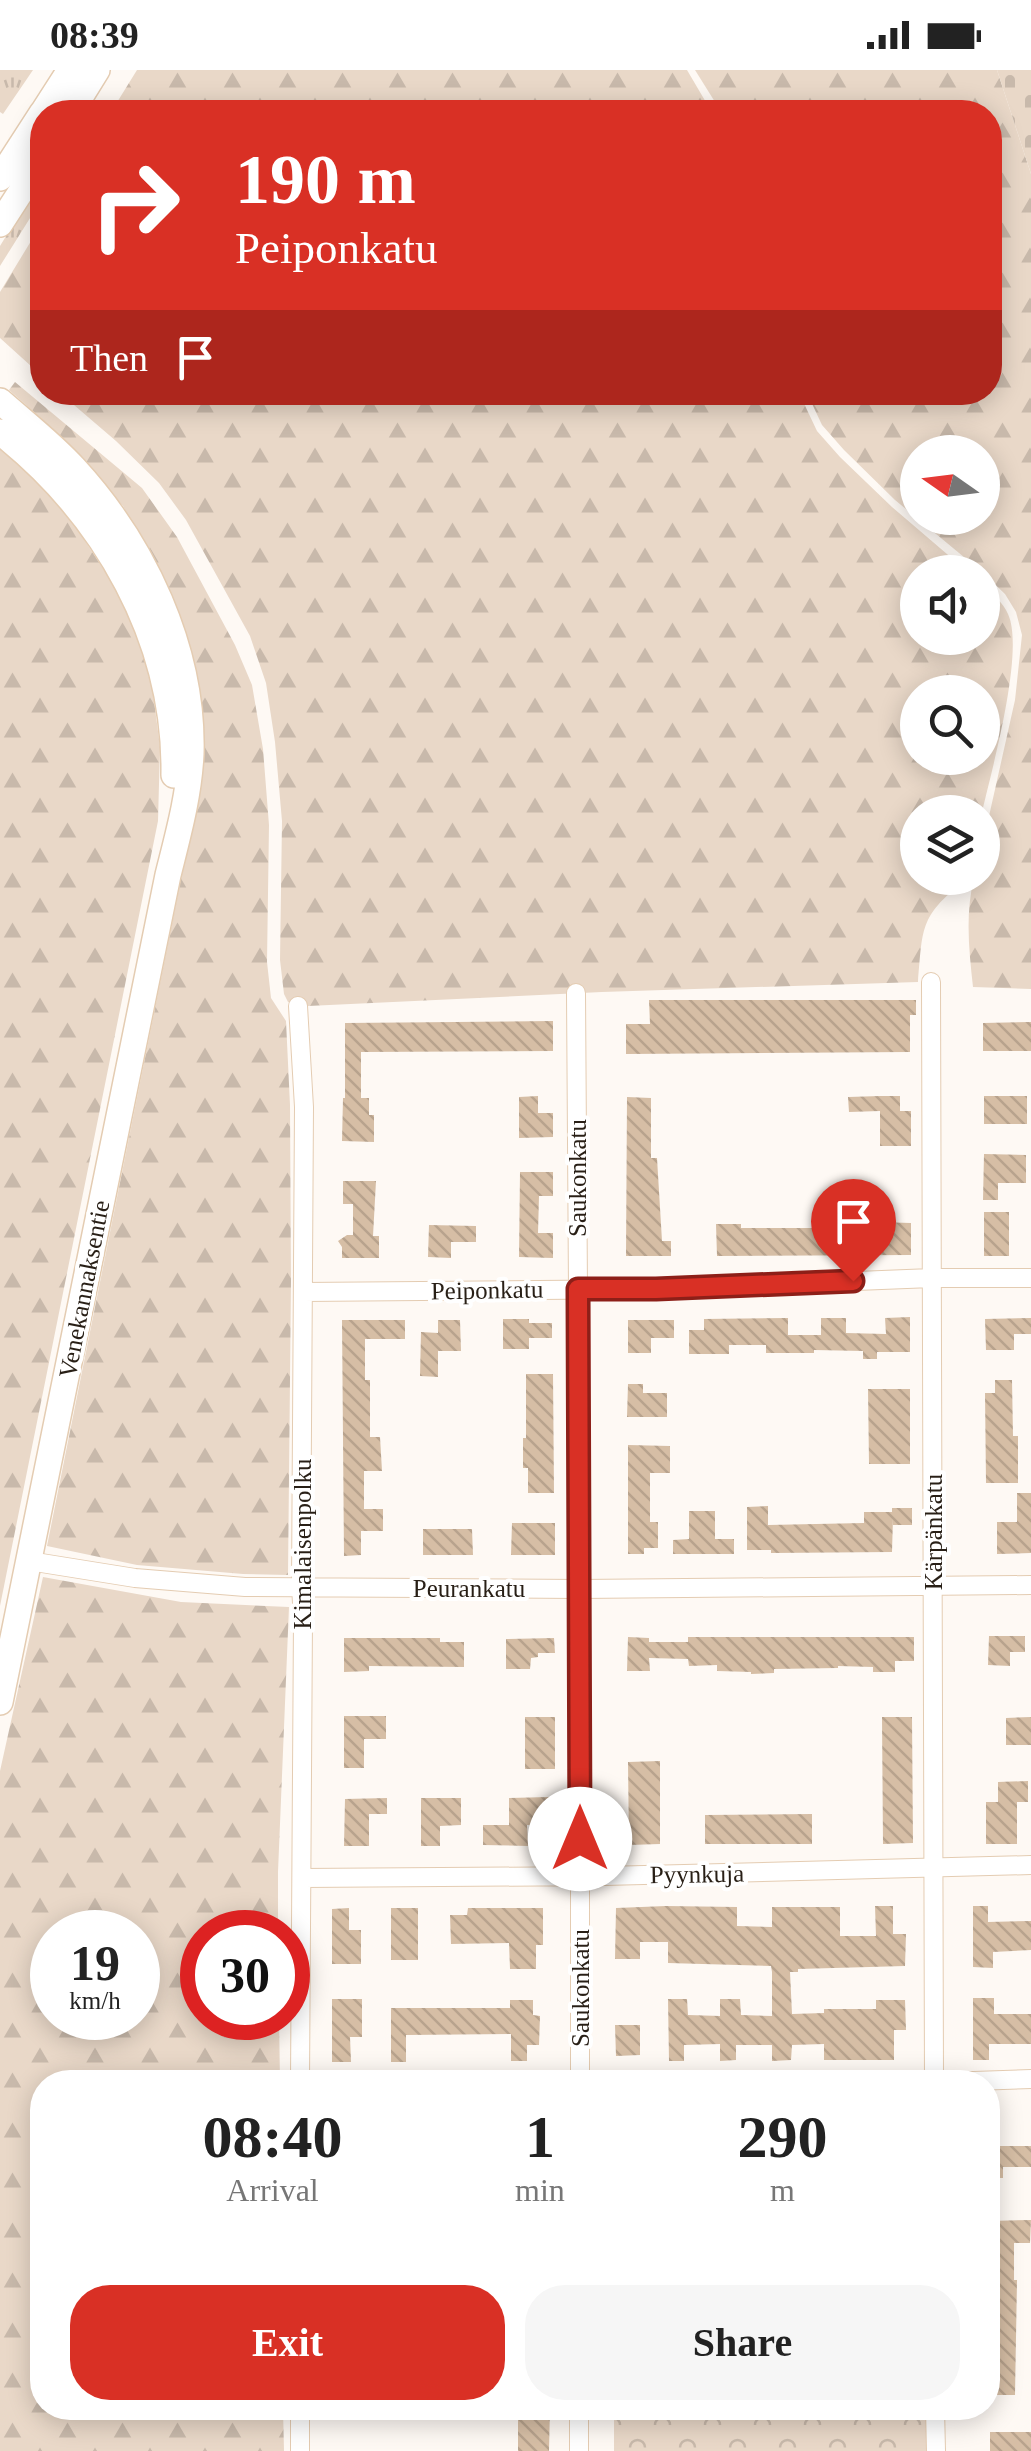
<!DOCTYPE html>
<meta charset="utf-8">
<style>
:root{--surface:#fff;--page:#f6f6f6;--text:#222;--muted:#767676;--accent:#d93025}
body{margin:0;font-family:Georgia,serif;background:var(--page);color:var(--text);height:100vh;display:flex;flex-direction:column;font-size:38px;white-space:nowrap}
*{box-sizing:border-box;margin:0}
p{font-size:32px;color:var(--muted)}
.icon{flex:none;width:55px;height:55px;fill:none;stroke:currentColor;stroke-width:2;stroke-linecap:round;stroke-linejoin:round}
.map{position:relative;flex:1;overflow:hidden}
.side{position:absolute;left:30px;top:2000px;width:970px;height:350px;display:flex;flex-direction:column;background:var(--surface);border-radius:40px;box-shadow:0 5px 25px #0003}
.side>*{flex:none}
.top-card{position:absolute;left:30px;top:30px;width:972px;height:305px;border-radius:40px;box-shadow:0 5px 25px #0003;background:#d93025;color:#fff;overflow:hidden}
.needle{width:65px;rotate:284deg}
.controls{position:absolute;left:900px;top:365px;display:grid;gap:20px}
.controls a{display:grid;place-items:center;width:100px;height:100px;border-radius:50%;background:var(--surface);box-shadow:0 5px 25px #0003;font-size:50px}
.speed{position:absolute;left:30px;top:1840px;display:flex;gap:20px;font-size:50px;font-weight:700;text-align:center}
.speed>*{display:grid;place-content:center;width:130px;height:130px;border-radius:50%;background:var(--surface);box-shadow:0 5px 25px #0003;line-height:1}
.speed small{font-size:25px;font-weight:400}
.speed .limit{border:15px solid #d22;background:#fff;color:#111}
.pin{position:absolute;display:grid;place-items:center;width:85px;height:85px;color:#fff;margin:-102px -42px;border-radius:50% 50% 50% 0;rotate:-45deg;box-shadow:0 0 10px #0007}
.pin .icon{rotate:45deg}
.me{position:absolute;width:110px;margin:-55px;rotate:0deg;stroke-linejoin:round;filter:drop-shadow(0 0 8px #0008)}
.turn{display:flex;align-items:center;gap:35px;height:210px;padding:0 40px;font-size:45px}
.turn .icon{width:130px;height:130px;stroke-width:2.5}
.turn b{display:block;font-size:70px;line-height:85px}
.then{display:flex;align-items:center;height:95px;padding:0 40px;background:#0003;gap:20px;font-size:38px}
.eta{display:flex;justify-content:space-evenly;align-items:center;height:170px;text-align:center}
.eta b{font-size:60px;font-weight:600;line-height:70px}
.cta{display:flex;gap:20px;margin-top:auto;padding:20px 40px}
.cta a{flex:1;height:115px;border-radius:40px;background:var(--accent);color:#fff;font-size:40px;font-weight:600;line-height:115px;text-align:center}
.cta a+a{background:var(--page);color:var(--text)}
.status{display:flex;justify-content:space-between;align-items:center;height:70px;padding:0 50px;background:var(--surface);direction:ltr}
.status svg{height:28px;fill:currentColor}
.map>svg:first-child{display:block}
.grass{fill:url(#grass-tufts)}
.forest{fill:url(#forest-firs);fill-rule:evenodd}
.cemetery{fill:url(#cemetery-stones)}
.park{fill:url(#park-crowns)}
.building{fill:url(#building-back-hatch)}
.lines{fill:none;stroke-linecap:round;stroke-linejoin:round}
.street-casing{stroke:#e4ccb2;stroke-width:20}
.secondary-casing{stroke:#e4ccb2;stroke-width:28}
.street{stroke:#fff;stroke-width:18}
.secondary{stroke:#fff;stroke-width:25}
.route-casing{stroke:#8d1f18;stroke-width:25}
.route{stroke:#d93025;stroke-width:18}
.labels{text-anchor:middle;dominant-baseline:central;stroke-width:8;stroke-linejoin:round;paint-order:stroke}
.street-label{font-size:25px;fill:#281f16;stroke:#fff}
</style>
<div class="status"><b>08:39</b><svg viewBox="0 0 49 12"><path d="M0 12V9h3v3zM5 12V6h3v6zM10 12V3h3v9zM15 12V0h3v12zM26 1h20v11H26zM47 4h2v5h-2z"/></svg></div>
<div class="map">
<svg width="1031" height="2381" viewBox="0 0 1031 2381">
<defs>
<pattern id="grass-tufts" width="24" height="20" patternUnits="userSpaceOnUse" patternTransform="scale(2.5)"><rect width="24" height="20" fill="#e9d8c8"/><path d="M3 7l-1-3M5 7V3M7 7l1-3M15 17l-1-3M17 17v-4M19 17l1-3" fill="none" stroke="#c8b9ab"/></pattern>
<pattern id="forest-firs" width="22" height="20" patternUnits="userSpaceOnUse" patternTransform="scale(2.5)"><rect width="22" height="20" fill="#e9d8c8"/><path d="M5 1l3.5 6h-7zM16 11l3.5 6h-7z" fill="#c8b9ab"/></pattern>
<pattern id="cemetery-stones" width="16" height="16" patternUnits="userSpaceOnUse" patternTransform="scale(2.5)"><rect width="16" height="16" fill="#e9d8c8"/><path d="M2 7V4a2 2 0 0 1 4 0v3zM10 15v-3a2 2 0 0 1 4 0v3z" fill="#c8b9ab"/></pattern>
<pattern id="park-crowns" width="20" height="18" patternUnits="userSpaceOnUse" patternTransform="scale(2.5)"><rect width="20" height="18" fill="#e9d8c8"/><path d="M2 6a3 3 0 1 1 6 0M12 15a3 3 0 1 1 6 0" fill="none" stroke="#c8b9ab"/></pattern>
<pattern id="building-back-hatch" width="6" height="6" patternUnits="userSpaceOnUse" patternTransform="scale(2.5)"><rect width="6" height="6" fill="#d6bea5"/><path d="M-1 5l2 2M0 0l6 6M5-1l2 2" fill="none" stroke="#b8a38d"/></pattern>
</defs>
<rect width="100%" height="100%" fill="#fef9f4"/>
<path class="grass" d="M0 0H33L3 44 0 42Z
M42 107V129L0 196V176Z"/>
<path class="forest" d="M137 0H687L707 34 708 42H111Z
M695 0H997L1031 104V919L973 917C969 881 965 844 974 808H982L983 773 1015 630 1022 565 1016 542 1005 524 982 502 895 430 844 380 822 355 807 323 990 322V42H717L715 32ZM918 382H982V448H918Z
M42 153V306L0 268V222Z
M15 312 142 418 177 467 235 575 252 615 263 679 269 755 267 892 271 928 286 951 290 1035 291 1211 288 1505 243 1504 137 1495 47 1476 191 759 145 475 123 436 43 350 9 320Z
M60 323H799L817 361 840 387 892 437 968 502H918V568H982L983 515C992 524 1003 532 1008 544 1025 581 992 699 982 742H918V808H964L963 812C919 847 923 859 918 912L602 922 308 936 299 931 288 932 284 924 280 890 282 751 275 672 266 613 250 566 186 450 159 413 116 371ZM918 622H982V688H918Z
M0 375 8 381 66 442 106 503 136 555 153 623 160 677 158 751 0 1536Z
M43 1507 181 1532 289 1537 278 1802V1862H202V1948H279L280 2012H42V2338H283L284 2381H0V1701ZM138 1862V1948H52V1862Z"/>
<path class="cemetery" d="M997 0H1031V104Z"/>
<path class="park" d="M614 2338H927L928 2381H614Z"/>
<path class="building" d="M649 930H916V945H910V982L626 984V954H650Z
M553 951V981L361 982V1028H369V1045H374V1072L342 1071 343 1028H345V953Z
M1031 952V981H983V953Z
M538 1026V1043H553V1067L519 1068V1027Z
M880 1026H900V1041H911V1076H880V1041L849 1042 848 1027Z
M984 1026H1027V1054H984Z
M627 1027 651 1028V1088H657L662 1171H671V1186H626Z
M984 1084 1026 1085V1113H998V1130H983Z
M520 1102H553V1126H539L538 1163H553V1188L519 1187Z
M343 1111H376L373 1166H379V1188H342V1177L338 1171 347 1165H353V1134H343Z
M984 1142H1009V1186H984Z
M879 1152 911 1153V1185L717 1186 716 1154H741V1158H825V1154Z
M429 1155 476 1156V1172H451V1188L428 1187Z
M910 1247V1282H877V1289H863V1281L814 1280V1283H766V1275H729V1284H689V1260H704V1249L788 1248V1265H821V1248H846V1263L886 1264 885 1248Z
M1031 1248V1264H1014V1280H986L985 1249Z
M503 1249H529V1253H552V1268H529V1279H503Z
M342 1250H405V1269H365V1310H370V1367H380L382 1401H364V1439H383V1461H361V1485L344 1486Z
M438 1250H460L461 1281H438V1307L420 1306 421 1262 438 1263Z
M628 1250H674V1268H651V1283H628Z
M526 1304H553L554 1423H528V1398H523V1368H526Z
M995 1310H1012L1013 1366H1018V1413H986L985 1323H995Z
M628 1314H643V1323H667V1347H627Z
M868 1319H910V1394H869Z
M628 1375 670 1376V1403H650V1452H658V1478H644V1484H628Z
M1017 1423H1031V1483L997 1484V1452H1017Z
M768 1436V1455L864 1453V1442H892V1438H912V1455H893V1448L892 1482 771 1483V1480H747V1437Z
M689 1441H715V1469H734V1484H673V1470L689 1469Z
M512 1453H555V1485H511Z
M423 1459H472L473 1485H423Z
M989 1566H1025V1582H1010V1596L988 1595Z
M628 1567 649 1568V1572H688V1567H914V1591H895V1602H873V1597L838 1596V1598L774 1599V1603L751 1604V1602L717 1601V1595L689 1596 688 1589 649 1588 650 1601H627Z
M344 1568H440V1572H464V1597L369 1596V1601L344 1602Z
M554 1568 555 1583H538V1587L531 1588 530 1599H506V1569Z
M344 1646H386V1669H364V1698H344Z
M525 1647H555V1699H525Z
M882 1647H912L913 1773 883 1774Z
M1031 1647V1675H1006V1648Z
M660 1691V1774L629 1775 628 1692Z
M1028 1711V1732H1017V1774H986V1732H998V1712Z
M549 1727V1756L527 1755 528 1776 483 1775V1755H509V1728Z
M387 1728V1744H369V1776H344L345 1729Z
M421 1728H461V1755L440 1756V1776H421Z
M812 1744V1774H705V1745Z
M666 1836 737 1837V1856L772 1857V1837H840V1866H876L875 1836H893V1864H906L905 1896 798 1899V1902H790L792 1944 824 1943V1939H876V1930H905L906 1960H894V1990H824V1974L792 1975 791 1990 772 1991V1975H736V1990L720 1991V1974L684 1975V1991H669L668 1929H687L688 1945 720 1946V1929H740L741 1945 772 1946V1902L771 1896 668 1893V1872H640V1889H615L616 1838Z
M973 1836H988V1852L1031 1851V1880L993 1882V1898L973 1897Z
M349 1838V1860H361V1894H332V1839Z
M391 1838H418V1890H391Z
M468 1838H543V1875H536V1899H510L509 1873 451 1874 450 1845H467Z
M973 1928H994V1944H1031V1974H989V1990H973Z
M332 1929H362V1967H350L351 1992H332Z
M510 1930H533V1945L540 1946 539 1975H527V1991H511V1964L406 1965V1992H391V1938H510Z
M615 1955H640V1985L616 1986Z
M988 2076H1031V2097H1003V2108H988Z
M1031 2150 1030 2173H1014V2210H1017L1015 2325H989V2151Z
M518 2338H550L549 2381H518Z
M990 2362H1031V2381H990Z"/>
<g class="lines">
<g class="street-casing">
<path id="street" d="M931 912 934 2012
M576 923 580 1519V2012
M298 936 304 1037 301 1517 303 1549 300 2012
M303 1222 656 1219 932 1208H1031
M29 1491 135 1508 245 1517 580 1519 1031 1515
M303 1808 604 1806 1031 1795
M944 2012 1031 2009
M579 2338V2381
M935 2338 936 2381
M300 2381V2338"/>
</g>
<g class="secondary-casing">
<path id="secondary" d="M43 42 70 0
M71 42 97 0
M0 108 42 43
M0 154 42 89
M0 331C25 353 52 374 74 398 144 474 194 580 191 684 189 726 178 765 168 805L0 1632
M0 362C105 445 176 569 174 705"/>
</g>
<use href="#street" class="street"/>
<use href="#secondary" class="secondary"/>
</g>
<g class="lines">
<g class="route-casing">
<path id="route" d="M580 1769 578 1219H656L853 1211"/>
</g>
<use href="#route" class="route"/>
</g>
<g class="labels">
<g class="street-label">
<text transform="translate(577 1108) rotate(-90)">Saukonkatu</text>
<text transform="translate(84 1219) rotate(-79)">Venekannaksentie</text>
<text transform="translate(487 1220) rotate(-1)">Peiponkatu</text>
<text transform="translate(933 1462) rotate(-90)">Kärpänkatu</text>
<text transform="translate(302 1474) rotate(-90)">Kimalaisenpolku</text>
<text x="469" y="1518">Peurankatu</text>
<text transform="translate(697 1804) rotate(-1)">Pyynkuja</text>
<text transform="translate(580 1918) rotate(-90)">Saukonkatu</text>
</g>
</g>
</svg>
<div class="controls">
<a><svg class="needle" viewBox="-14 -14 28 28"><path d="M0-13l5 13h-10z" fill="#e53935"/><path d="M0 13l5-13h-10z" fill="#767676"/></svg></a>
<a><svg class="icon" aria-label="sound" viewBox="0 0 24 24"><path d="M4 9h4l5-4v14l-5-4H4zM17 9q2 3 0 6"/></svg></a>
<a><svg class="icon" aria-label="search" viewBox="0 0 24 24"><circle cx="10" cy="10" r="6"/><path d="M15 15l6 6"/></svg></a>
<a><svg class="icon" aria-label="layers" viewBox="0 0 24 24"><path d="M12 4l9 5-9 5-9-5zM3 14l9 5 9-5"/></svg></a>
</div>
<div class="speed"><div>19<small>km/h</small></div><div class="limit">30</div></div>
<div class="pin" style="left:853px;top:1211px;background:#d93025"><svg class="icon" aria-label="arrive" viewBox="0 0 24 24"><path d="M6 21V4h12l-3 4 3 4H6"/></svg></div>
<svg class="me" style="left:580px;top:1769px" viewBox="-20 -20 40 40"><circle r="19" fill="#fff"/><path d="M0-13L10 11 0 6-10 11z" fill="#d93025"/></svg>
<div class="top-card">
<div class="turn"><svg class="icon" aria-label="right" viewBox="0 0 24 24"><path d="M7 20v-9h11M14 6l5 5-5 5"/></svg><div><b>190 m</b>Peiponkatu</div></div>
<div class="then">Then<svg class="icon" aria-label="arrive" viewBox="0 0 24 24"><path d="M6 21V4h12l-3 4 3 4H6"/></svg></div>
</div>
<section class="side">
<div class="eta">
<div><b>08:40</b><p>Arrival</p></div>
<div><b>1</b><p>min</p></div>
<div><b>290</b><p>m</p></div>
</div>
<div class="cta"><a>Exit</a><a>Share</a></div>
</section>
</div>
